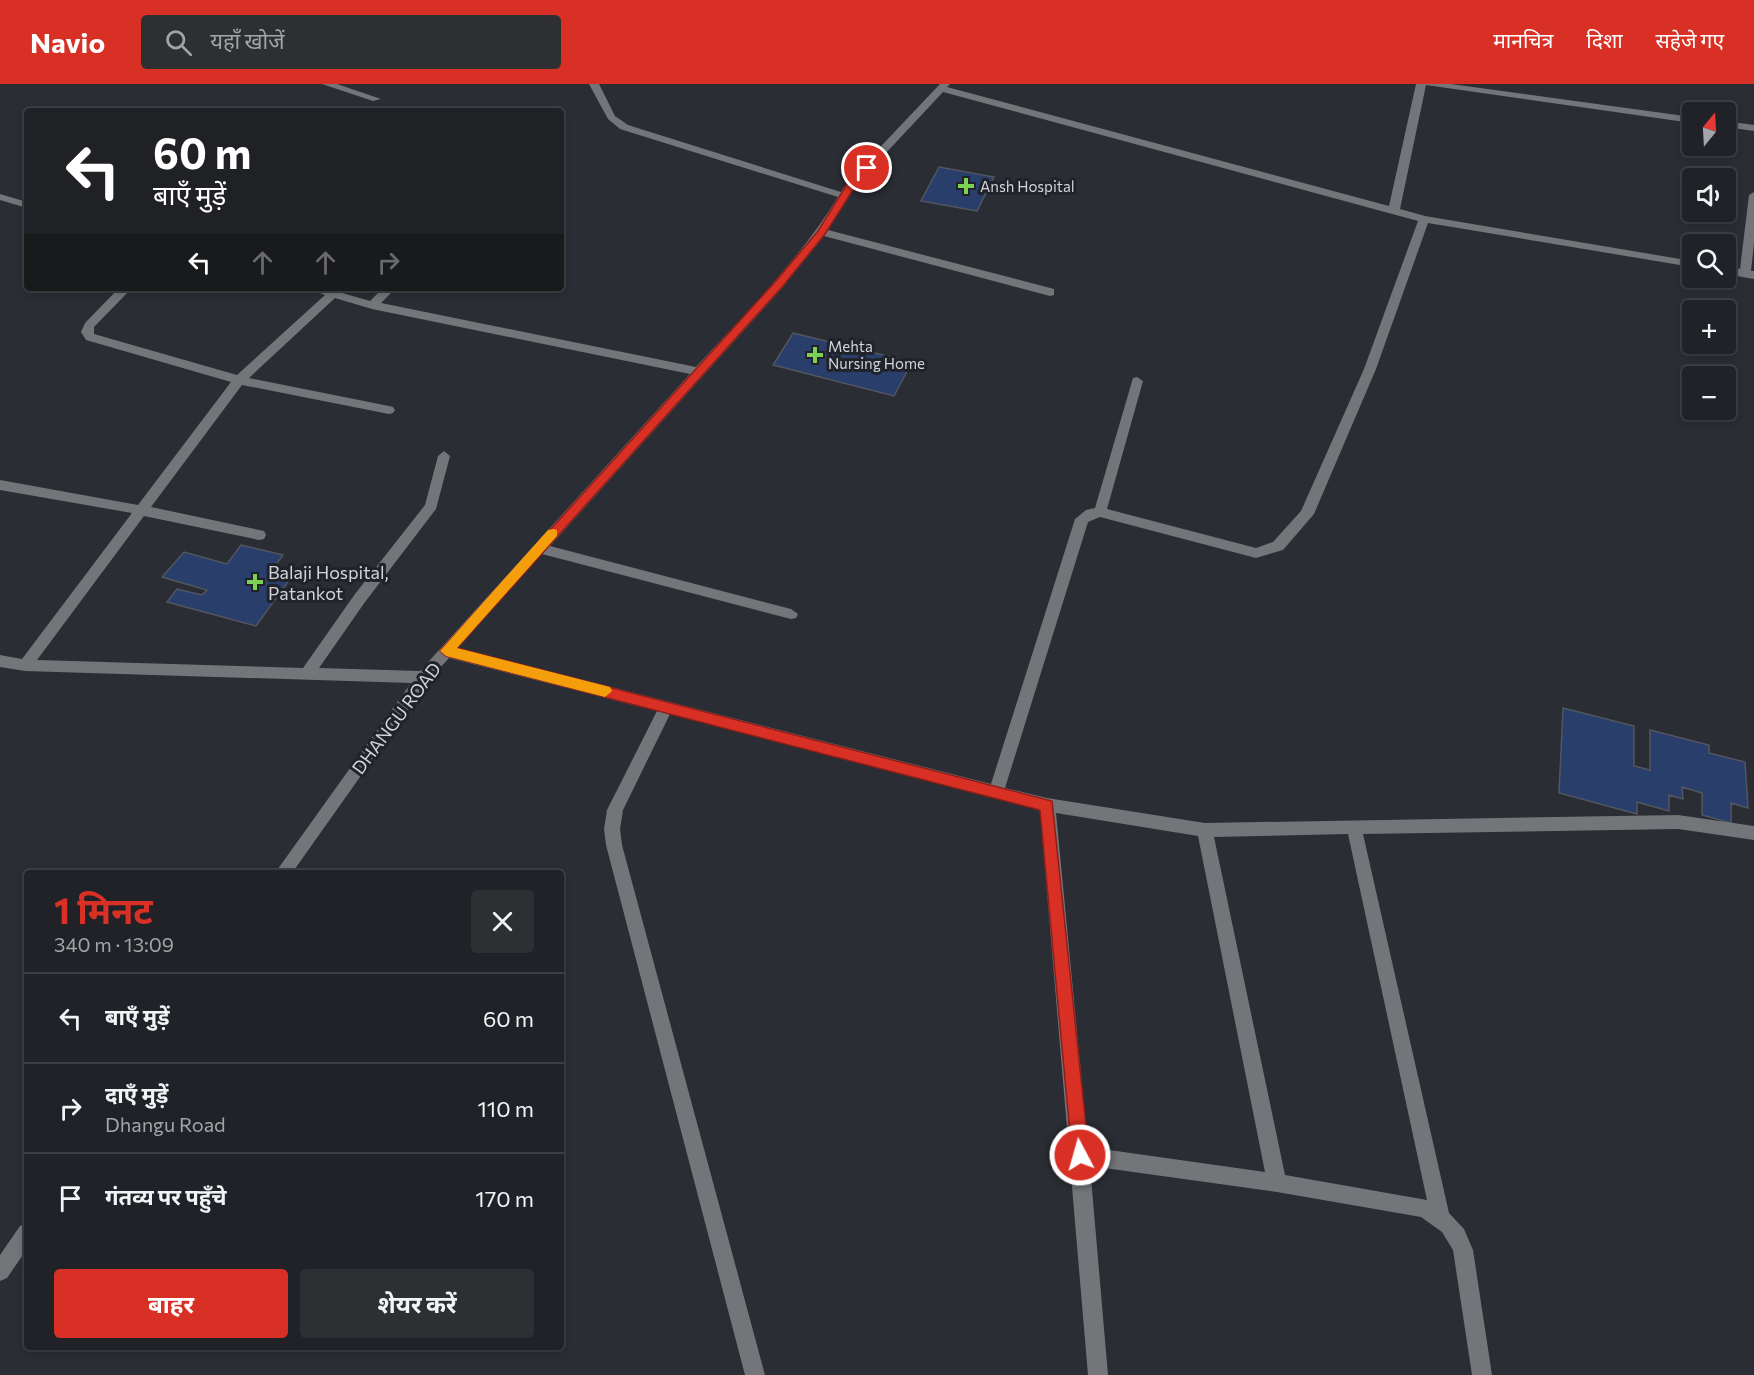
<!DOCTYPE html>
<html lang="hi">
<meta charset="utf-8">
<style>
:root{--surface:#202227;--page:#2d2f33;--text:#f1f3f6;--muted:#a2a4a7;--line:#3d3f44;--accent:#d93025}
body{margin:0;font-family:Commissioner,"Noto Sans Devanagari",sans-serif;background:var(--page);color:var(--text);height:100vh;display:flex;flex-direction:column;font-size:22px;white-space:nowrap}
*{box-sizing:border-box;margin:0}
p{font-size:20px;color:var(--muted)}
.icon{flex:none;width:33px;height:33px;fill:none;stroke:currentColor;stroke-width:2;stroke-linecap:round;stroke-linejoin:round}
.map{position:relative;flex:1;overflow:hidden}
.panel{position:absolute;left:24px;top:786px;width:540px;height:480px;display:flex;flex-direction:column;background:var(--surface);border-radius:6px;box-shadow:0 3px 9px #0003,0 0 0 2px var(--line)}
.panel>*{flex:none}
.banner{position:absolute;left:24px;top:24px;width:540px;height:183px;border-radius:6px;box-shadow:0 3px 9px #0003,0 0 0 2px var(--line);background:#202124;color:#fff;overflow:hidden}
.needle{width:39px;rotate:18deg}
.buttons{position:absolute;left:1682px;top:18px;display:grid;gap:12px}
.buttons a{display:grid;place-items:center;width:54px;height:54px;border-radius:6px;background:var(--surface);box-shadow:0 3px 9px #0003,0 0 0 2px var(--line);font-size:30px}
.pin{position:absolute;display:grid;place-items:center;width:51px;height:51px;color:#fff;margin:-26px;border:3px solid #fff;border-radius:50%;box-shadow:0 2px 6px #0007}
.me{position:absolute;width:66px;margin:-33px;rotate:354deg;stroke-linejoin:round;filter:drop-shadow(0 0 4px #0008)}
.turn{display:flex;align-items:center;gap:21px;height:126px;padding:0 30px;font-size:27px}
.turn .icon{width:78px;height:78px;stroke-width:2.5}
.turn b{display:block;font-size:42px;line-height:51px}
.lanes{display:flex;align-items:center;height:57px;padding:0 30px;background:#0003;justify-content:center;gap:30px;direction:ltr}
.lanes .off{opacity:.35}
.round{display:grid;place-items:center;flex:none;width:63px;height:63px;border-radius:6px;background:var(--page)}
.headline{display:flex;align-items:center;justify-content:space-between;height:102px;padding:0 30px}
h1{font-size:36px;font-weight:700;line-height:45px;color:var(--accent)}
.action{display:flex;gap:12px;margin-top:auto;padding:12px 30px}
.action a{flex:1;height:69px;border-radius:6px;background:var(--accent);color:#fff;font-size:24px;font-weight:700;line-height:69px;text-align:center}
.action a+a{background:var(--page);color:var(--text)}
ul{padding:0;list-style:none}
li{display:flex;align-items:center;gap:18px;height:90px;padding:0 30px;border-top:2px solid var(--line)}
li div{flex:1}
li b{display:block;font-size:22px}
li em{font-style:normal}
header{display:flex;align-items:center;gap:36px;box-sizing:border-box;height:84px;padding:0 30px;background:var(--accent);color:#fff}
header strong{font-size:28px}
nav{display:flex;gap:33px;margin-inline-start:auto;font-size:21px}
.search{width:420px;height:54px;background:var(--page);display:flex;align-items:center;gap:15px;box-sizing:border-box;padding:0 21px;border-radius:6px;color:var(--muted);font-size:22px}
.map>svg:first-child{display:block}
.building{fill:#2a3e6c;stroke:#52565e;stroke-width:1.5}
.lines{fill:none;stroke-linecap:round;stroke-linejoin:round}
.minor{fill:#737579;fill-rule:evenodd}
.route{fill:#d93025;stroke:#8d1f18;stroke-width:1.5}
.slow{fill:#f59e0b}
.poi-dot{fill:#7cd155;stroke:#20232a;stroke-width:2}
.labels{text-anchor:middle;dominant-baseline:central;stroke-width:6;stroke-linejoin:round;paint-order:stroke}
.far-poi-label{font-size:15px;fill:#d1d4d8;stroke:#20232a;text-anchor:start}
.poi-label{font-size:18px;fill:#d1d4d8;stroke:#20232a;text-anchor:start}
.street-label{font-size:18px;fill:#d1d4d8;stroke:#20232a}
</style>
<header>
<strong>Navio</strong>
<div class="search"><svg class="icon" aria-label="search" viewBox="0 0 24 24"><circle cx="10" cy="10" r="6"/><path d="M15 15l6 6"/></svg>यहाँ खोजें</div>
<nav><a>मानचित्र</a><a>दिशा</a><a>सहेजे गए</a></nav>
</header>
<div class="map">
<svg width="1754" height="1291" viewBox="0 0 1754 1291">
<rect width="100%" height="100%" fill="#2a2d34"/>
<path class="building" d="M939 83 994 93 977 127 921 117Z
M793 249 912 278 894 312 773 281Z
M241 461 283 471 269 490 290 495 256 542 167 518 177 505 202 511 207 506 162 493 184 468 227 480Z
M1563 624 1634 642V682L1650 686V646L1709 661V669L1745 678 1748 724 1731 719V739L1702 731V709L1682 703 1683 715 1669 711V727L1637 718V730L1559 709Z"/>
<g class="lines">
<path class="minor" d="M322 0H337L381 15 373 17Z
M589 0H599L615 32 628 41 841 108 848 97 940 0H950L947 3 1389 122 1416 0H1451L1692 33V39L1426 1 1400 125 1425 132 1692 177V183L1428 139 1376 285 1314 430 1283 466 1256 474 1100 433 1088 438 1005 704 1047 714 1205 739 1678 731 1754 742V756L1678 745 1363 750 1449 1129 1464 1145 1473 1166 1492 1291H1472L1453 1166 1442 1148 1421 1133 1277 1108 1090 1082 1108 1291H1088L1040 726 670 630 623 726 620 745 622 761 765 1291H745L606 761 604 745 607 726 657 627 449 574 428 597 292 789H275L411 599 25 587 0 583V571L22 575 132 429 0 406V396L138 421 231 298 86 256 81 248 85 239 119 204H132L94 243V250L237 291 325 211 306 204H325L370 217 383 204H396L381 219 696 283C746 229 799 176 838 113L620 45 608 35ZM943 8 1418 137 1364 285 1301 427 1273 458 1256 464 1107 425 1143 297 1137 293 1133 294 1095 424 1086 426 1075 435 991 700 458 564 542 470 791 535 796 534 798 530 791 525 550 462 782 204 824 152 1050 212 1054 211V205L828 146 856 101ZM335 214 372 225 690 290 420 587 319 584 365 518 436 425 450 372 444 367 438 372 425 421 355 510 303 584 37 576 144 432 259 456 264 455 266 451 264 447 259 446 151 423 242 301 389 330 393 329 395 326 393 323 389 322 249 294ZM1056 729 1198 752 1265 1088 1088 1063ZM1348 750 1427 1116 1285 1091 1214 753Z
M1725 37 1754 41V47L1725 43Z
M1754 108V159L1751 187H1754V195L1725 190V182L1740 185 1749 111Z
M0 110 27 118V124L0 116Z
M27 1139V1165L7 1194 0 1197V1171L20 1142Z"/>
</g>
<path class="route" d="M864 82 872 84 856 101 825 150 782 203 457 564 1052 717 1089 1071 1086 1076 1080 1079 1075 1076 1072 1071 1040 726 446 572 440 567 775 198 818 147 849 97Z"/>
<path class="slow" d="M553 445 557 446V452L457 564 610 603 612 607 605 613 446 572 440 567 548 446Z"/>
<g class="poi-dot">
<path d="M963 93h6v6h6v6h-6v6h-6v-6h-6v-6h6z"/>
<path d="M812 262h6v6h6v6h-6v6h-6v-6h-6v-6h6z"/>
<path d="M252 489h6v6h6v6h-6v6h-6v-6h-6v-6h6z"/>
</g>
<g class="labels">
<g class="far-poi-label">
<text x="980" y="102">Ansh Hospital</text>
<text x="828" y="262">Mehta<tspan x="828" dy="17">Nursing Home</tspan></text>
</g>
<g class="poi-label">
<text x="268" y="488">Balaji Hospital,<tspan x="268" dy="21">Patankot</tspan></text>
</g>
<g class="street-label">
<text transform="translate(396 634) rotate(-53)">DHANGU ROAD</text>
</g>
</g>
</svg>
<div class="buttons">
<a><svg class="needle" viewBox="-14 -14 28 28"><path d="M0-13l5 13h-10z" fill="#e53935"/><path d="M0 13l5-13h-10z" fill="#a2a4a7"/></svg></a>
<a><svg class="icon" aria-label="sound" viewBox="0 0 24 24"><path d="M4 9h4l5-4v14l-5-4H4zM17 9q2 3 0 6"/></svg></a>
<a><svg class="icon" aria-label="search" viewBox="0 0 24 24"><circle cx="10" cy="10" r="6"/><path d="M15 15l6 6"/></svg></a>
<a>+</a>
<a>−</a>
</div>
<div class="pin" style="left:867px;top:84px;background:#d93025"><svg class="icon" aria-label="arrive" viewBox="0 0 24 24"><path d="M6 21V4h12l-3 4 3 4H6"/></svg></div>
<svg class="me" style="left:1080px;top:1071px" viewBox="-20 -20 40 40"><circle r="17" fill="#d93025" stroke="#fff" stroke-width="3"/><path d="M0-11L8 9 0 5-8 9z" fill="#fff"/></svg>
<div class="banner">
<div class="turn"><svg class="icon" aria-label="left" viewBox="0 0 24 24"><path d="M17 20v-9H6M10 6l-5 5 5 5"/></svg><div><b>60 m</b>बाएँ मुड़ें</div></div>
<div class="lanes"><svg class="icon" aria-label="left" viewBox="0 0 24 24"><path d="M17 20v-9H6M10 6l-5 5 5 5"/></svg><svg class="icon off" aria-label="ahead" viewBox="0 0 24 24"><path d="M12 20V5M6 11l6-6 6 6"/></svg><svg class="icon off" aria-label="ahead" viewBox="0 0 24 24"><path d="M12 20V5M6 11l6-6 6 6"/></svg><svg class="icon off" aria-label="right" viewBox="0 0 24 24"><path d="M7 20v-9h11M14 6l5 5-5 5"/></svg></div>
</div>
<section class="panel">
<div class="headline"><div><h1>1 मिनट</h1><p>340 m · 13:09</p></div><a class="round"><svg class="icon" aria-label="close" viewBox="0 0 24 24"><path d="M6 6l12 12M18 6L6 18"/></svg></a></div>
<ul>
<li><svg class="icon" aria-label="left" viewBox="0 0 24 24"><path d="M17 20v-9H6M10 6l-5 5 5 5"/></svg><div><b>बाएँ मुड़ें</b></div><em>60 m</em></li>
<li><svg class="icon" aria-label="right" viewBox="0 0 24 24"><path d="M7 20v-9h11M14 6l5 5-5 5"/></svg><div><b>दाएँ मुड़ें</b><p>Dhangu Road</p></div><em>110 m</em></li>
<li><svg class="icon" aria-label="arrive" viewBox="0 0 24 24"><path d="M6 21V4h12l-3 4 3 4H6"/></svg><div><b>गंतव्य पर पहुँचे</b></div><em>170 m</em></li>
</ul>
<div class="action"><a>बाहर</a><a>शेयर करें</a></div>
</section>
</div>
